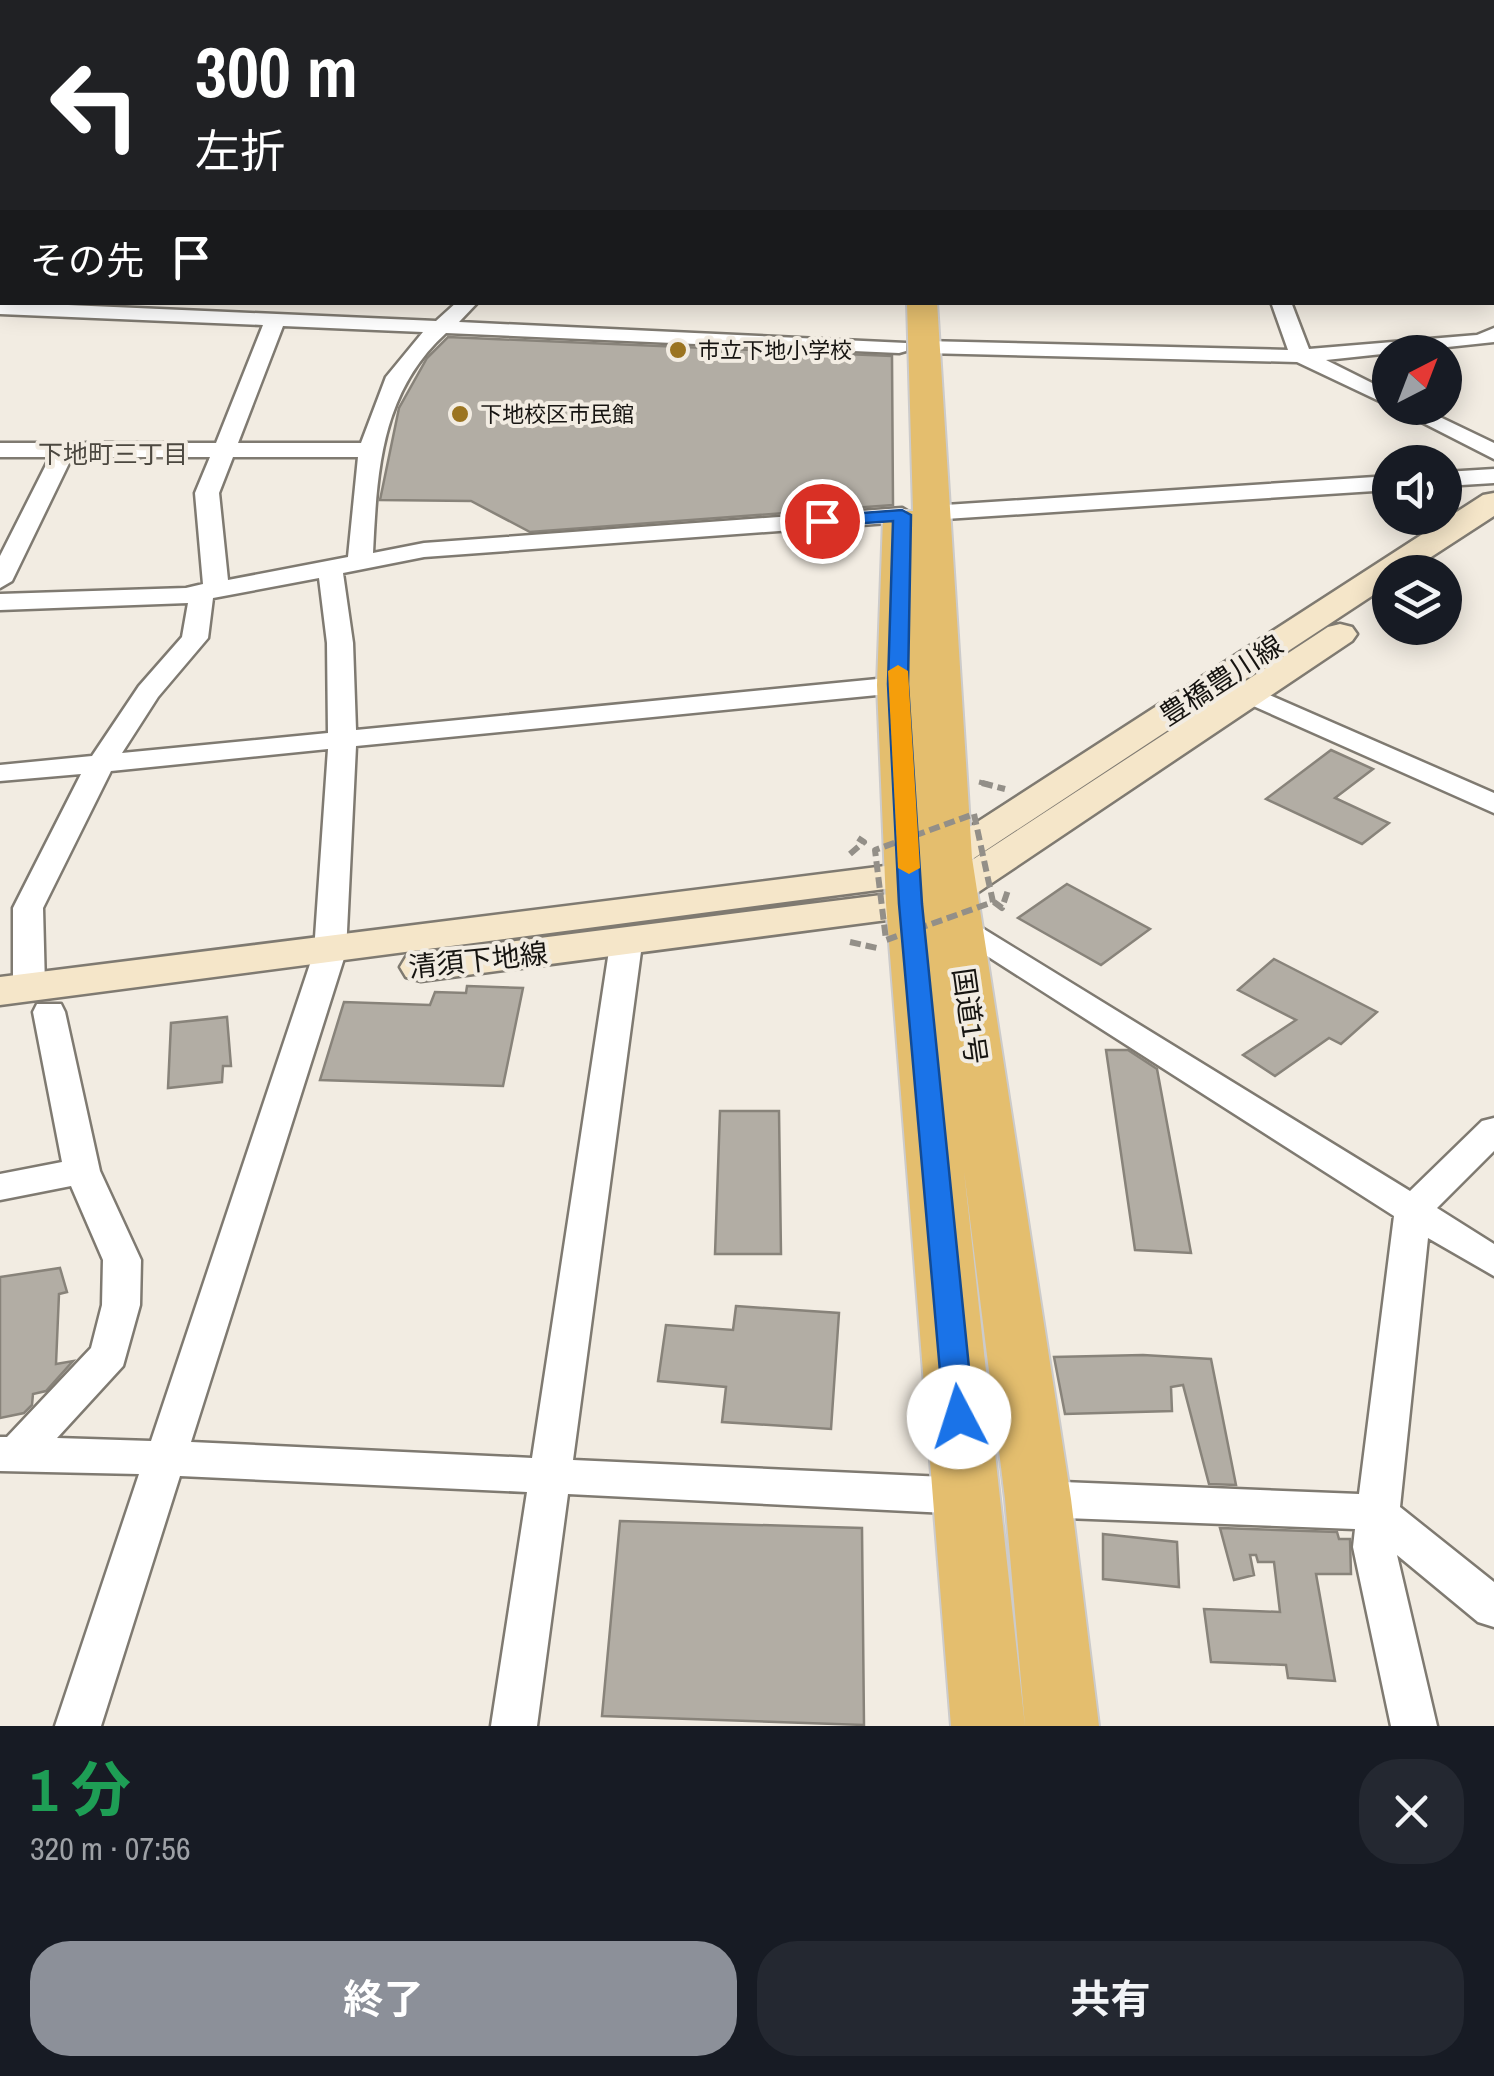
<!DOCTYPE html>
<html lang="ja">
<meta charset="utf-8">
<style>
:root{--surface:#171b24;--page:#242831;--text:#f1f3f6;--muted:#9ea1a6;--accent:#8c9099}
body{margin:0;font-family:"Archivo Narrow","Noto Sans JP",sans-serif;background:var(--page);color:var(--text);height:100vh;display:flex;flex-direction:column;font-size:38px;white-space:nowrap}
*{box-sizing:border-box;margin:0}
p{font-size:32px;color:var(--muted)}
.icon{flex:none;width:55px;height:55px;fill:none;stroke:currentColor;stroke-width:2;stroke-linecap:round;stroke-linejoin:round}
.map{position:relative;height:1726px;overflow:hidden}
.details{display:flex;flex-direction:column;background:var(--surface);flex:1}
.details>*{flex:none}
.guide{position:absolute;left:0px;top:0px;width:1495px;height:305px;box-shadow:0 5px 25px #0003;background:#202124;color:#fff;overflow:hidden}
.needle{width:65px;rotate:42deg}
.fabs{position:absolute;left:1372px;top:335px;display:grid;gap:20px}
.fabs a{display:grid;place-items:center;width:90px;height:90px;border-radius:50%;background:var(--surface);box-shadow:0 5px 25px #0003;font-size:50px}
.pin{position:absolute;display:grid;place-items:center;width:85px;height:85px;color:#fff;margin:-42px;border:5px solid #fff;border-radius:50%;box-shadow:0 2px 10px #0007}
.me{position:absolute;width:110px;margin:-55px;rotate:355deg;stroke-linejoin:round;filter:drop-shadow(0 0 8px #0008)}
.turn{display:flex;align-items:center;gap:35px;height:210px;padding:0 30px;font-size:45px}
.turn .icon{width:130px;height:130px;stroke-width:2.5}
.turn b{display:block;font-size:70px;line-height:85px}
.then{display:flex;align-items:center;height:95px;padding:0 30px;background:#0003;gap:20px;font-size:38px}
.round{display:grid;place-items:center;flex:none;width:105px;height:105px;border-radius:40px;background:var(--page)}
.summary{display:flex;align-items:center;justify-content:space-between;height:170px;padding:0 30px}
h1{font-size:60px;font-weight:700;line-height:75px;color:#1e9e55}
.button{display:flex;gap:20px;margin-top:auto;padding:20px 30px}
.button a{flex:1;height:115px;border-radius:40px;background:var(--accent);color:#fff;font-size:40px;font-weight:700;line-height:115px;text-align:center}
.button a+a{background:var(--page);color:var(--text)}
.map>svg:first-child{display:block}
.building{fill:#b2ada4;stroke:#88837a;stroke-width:2.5}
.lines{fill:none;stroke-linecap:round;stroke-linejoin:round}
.minor-casing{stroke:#7f7a71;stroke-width:5}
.secondary-casing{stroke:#7f7a71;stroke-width:5}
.trunk-casing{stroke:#cccbcb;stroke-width:4}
.path-far1{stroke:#938f88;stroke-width:5;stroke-dasharray:9 4;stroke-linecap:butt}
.path{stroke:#938f88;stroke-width:6;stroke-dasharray:11 5;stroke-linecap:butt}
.minor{fill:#fff;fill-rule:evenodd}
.secondary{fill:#f5e6c9;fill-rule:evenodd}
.trunk{fill:#e4be6e;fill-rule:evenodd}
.path-bridge{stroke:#938f88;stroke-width:6;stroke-dasharray:11 5;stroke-linecap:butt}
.route{fill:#1a73e8;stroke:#114b97;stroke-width:2.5}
.slow{fill:#f59e0b}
.poi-dot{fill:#9b7420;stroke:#f2ece2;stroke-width:4}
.labels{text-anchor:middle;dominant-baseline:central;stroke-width:8;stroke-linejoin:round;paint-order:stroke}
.far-poi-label{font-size:22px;fill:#161411;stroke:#f2ece2;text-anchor:start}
.far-neighbourhood-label{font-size:25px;fill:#4c4840;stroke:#f2ece2}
.street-label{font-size:28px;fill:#161411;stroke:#f2ece2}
</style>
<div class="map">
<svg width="1494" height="1726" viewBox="0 0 1494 1726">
<rect width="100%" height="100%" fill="#f2ece2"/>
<path class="building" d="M448 337 892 356 893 505 530 532 471 501 380 500 399 408 427 358Z
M1331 750 1373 769 1335 798 1389 823 1362 844 1266 799Z
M1067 884 1150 929 1101 965 1018 918Z
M1274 959 1377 1012 1341 1044 1329 1038 1275 1076 1243 1055 1296 1020 1238 990Z
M467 986 523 988 503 1086 320 1080 344 1002 430 1005 435 992 466 993Z
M227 1017 231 1066H223L222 1082 168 1088 171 1023Z
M1106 1050H1128L1157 1069 1191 1253 1135 1250Z
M720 1111H779L781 1254H715Z
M60 1268 67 1292 59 1294 56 1364 73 1361 46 1391 33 1394 32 1405 24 1413 0 1418V1277Z
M736 1306 839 1313 831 1429 722 1422 726 1387 658 1381 666 1325 733 1330Z
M1143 1355 1211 1359 1236 1485 1209 1484 1183 1385 1171 1387 1172 1411 1065 1414 1054 1357Z
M620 1521 862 1528 864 1725 602 1716Z
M1220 1528 1337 1532 1339 1539H1350L1351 1574H1316L1335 1681 1288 1678 1286 1665 1211 1662 1204 1609 1280 1612 1274 1562H1258L1256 1555H1250L1254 1575 1234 1580Z
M1103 1534 1177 1542 1179 1587 1103 1579Z"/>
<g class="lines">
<g class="minor-casing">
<path id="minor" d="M21 0H35V2H21Z
M277 0H297L298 2H276Z
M1158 0H1172V2H1158Z
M2 98V114L0 115V99Z
M1492 118H1494V128H1492Z
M0 141H2V151H0Z
M1492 235H1494V247H1492Z
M0 302 436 321 457 302H478L459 322 906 343V351L899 353 446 333C381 392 377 470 373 553L424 543 902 508 914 515 902 522 424 557 343 573 353 643 356 730 898 677 911 685 898 693 356 746 346 952 191 1442 532 1458 610 944 626 934 642 944 573 1460 967 1478 982 1484 988 1496 982 1508 967 1514 568 1494 537 1726H491L527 1492 180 1476 101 1726H55L139 1474 0 1471V1437H7L91 1348 102 1305 103 1260 71 1186 0 1200V1174L62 1162 33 1012 37 1004H61L65 1012 100 1171 141 1260 140 1305 123 1366 57 1438 151 1441 314 952 328 749 111 771 43 908 45 987 40 994H18L13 987V908L81 774 0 781V765L92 756 139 686 182 637 188 603 0 610V594L186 588 203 584 195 493 210 457H72L12 581 0 588V556L50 457H0V443H216L263 325 0 314ZM283 326 423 332 386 377 361 443H238ZM233 457H358L348 557 228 580 219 493ZM319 578 327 643 328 733 122 753 158 697 208 638 213 598Z
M1271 302H1291L1309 349 1477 335 1494 328V342L1326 360 1390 392V406L1297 362 924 353 914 347 924 341 1288 350Z
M1394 408H1421L1494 443V459Z
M1494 469V483L1445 486V472Z
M1390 476V490L930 520 918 513 930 506Z
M1251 687 1494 793V813L1242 701 1238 695Z
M956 912 1410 1191 1482 1121 1494 1118V1151L1437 1208 1494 1244V1276L1428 1238 1400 1507 1494 1582V1627L1478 1622 1397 1555 1437 1726H1391L1353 1547 1355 1529 1038 1517 1023 1511 1017 1499 1023 1487 1038 1481 1359 1494 1394 1216 945 929 940 922 945 915Z"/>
</g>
<g class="secondary-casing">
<path id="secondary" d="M141 0H160L161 2H142Z
M2 259V277L0 278V260Z
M1494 493V516L1408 572H1390V584L962 866 923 884 0 1005V977L901 864 934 850 1483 495Z
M1340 624 1352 627 1357 634 1352 641 968 899 910 917 421 981 406 977 400 967 406 957 421 953 905 892 940 881 1328 627Z"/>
</g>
<g class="trunk-casing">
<path id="trunk" d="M879 0H901L902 2H880Z
M907 302H937L972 858 1071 1499 1099 1726H1025L1005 1499 964 1171 1025 1726H951L886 904 877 685 883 519 889 511H913Z"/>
</g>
<path class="path-far1" d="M979 782 991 785"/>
<path class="path" d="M982 783 1005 789
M850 854 864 842 858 838
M994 902 1002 908 1008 890
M850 942 877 948"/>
<use href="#minor" class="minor"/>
<use href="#secondary" class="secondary"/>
<use href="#trunk" class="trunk"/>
<path class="path-bridge" d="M974 814 993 902 886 940 875 850Z"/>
</g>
<path class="route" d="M902 510 911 515 908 684 922 904 974 1417 970 1426 959 1429 948 1426 944 1417 899 904 888 684 893 521 822 526 814 521 822 516Z"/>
<path class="slow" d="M898 665 908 671 920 868 909 874 898 868 888 671Z"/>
<g class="poi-dot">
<circle cx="678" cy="350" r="10"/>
<circle cx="460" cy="414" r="10"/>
</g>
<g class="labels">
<g class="far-poi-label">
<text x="698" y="350">市立下地小学校</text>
<text x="480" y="414">下地校区市民館</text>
</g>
<g class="far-neighbourhood-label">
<text x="113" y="454">下地町三丁目</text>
</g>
<g class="street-label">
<text transform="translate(1221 680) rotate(-33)">豊橋豊川線</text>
<text transform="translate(478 960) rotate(-6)">清須下地線</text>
<text transform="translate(970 1016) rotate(82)">国道1号</text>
</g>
</g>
</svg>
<div class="fabs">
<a><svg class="needle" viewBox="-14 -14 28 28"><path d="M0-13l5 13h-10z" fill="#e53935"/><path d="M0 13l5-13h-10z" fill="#9ea1a6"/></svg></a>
<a><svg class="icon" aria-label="sound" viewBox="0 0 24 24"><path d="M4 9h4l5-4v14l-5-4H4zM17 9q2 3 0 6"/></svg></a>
<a><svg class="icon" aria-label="layers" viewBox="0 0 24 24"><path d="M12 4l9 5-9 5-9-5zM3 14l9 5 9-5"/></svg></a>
</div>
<div class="pin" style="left:822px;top:521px;background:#d93025"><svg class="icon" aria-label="arrive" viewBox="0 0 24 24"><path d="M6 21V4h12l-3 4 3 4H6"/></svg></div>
<svg class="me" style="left:959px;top:1417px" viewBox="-20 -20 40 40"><circle r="19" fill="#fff"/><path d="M0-13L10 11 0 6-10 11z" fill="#1a73e8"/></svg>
<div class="guide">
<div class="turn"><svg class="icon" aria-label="left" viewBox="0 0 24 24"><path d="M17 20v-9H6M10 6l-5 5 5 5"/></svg><div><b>300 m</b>左折</div></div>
<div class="then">その先<svg class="icon" aria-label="arrive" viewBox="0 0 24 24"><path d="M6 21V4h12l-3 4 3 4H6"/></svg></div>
</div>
</div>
<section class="details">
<div class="summary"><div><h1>1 分</h1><p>320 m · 07:56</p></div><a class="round"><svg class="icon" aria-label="close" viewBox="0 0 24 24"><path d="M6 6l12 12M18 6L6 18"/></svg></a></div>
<div class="button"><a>終了</a><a>共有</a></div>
</section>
